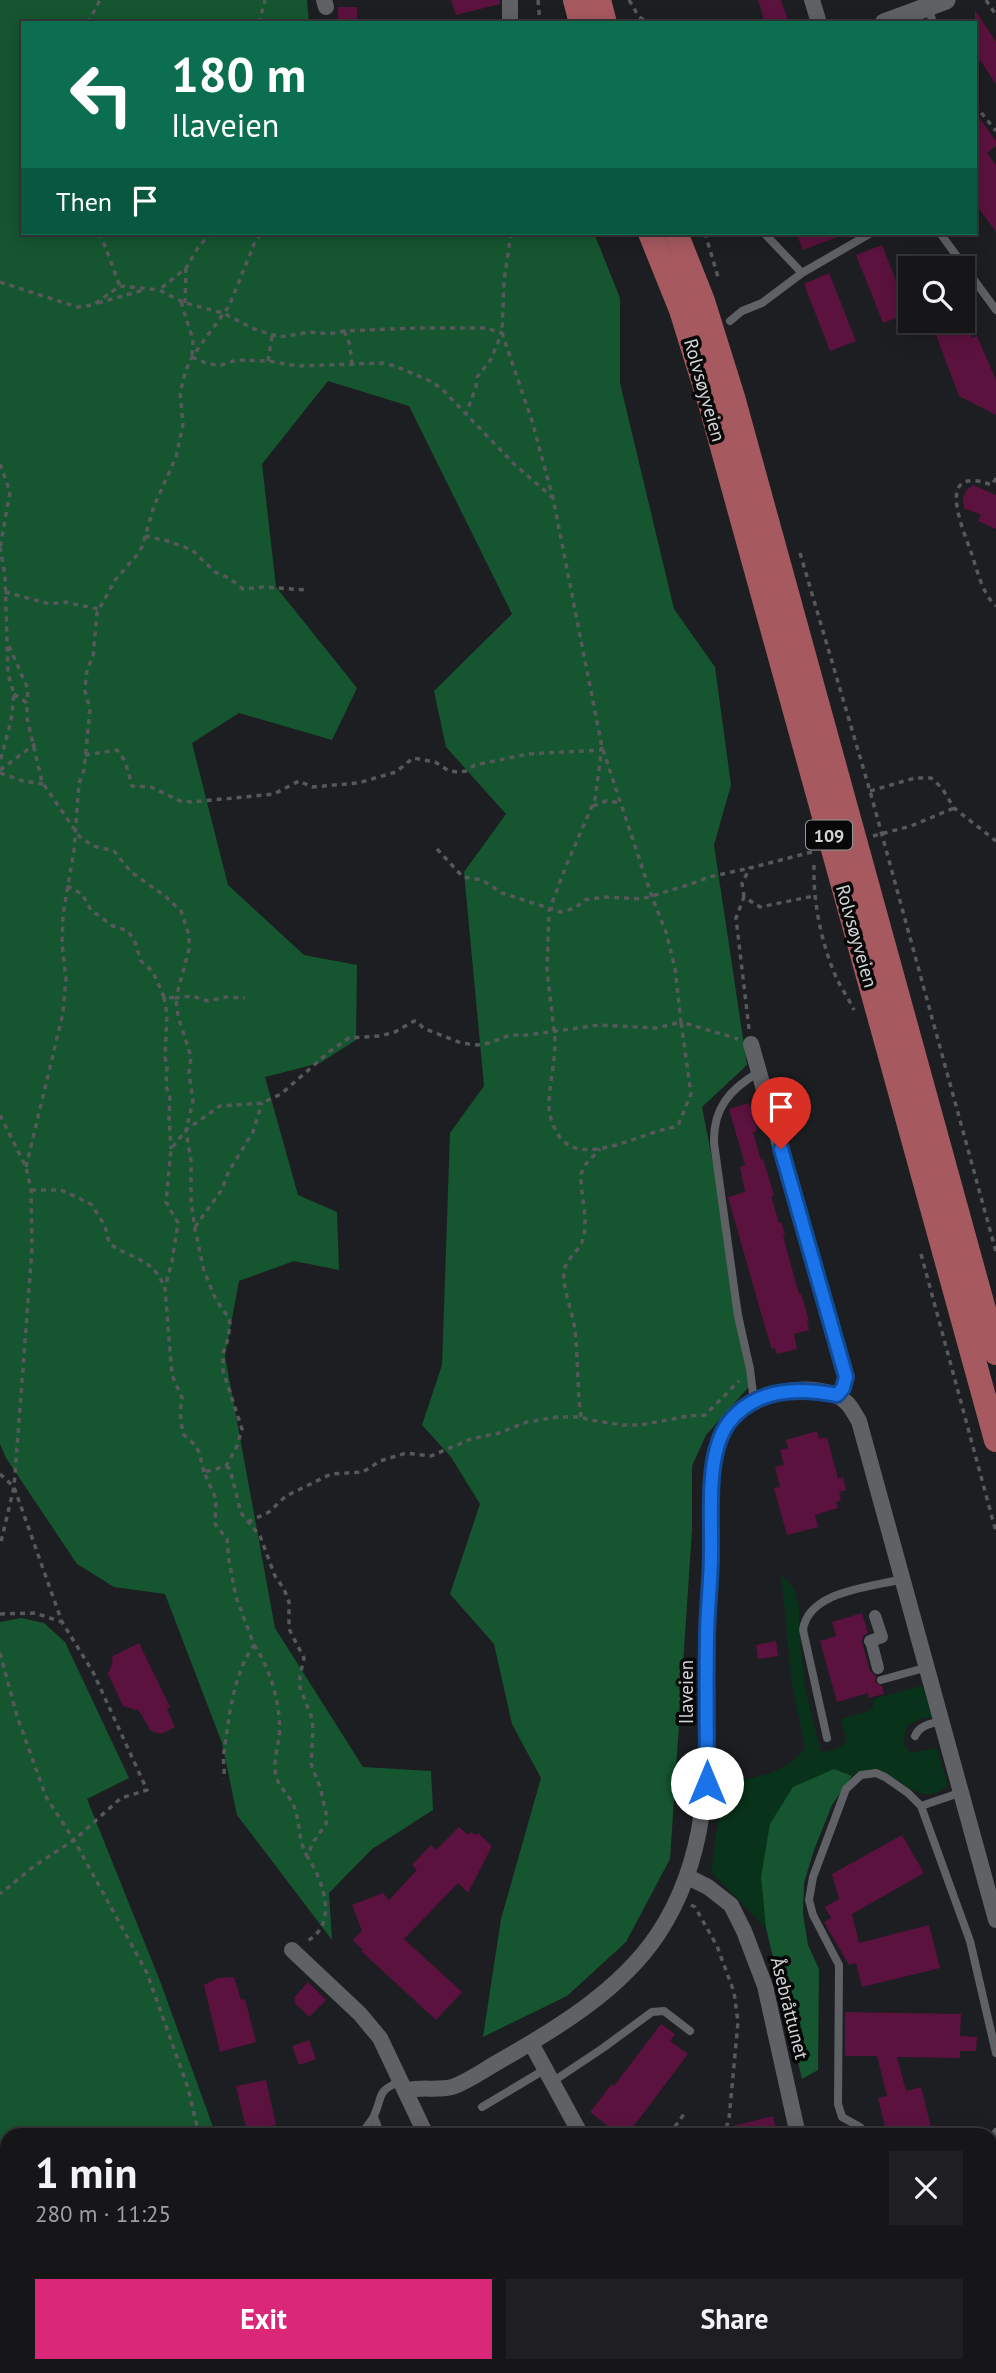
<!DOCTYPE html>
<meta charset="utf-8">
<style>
:root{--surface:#161619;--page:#1f1f22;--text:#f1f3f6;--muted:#9e9fa2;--line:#353538;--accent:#db2777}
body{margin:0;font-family:"PT Sans",sans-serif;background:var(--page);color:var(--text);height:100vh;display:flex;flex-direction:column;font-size:26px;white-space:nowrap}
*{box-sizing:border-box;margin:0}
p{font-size:23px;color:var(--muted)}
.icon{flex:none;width:38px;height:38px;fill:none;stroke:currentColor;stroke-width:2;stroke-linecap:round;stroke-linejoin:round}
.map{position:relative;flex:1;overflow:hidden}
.side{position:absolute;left:0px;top:2128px;width:998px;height:245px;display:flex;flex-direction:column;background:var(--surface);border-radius:21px 21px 0 0;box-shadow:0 4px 18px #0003,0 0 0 2px var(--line)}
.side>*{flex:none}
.guide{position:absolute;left:21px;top:21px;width:956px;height:214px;border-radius:0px;box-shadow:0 4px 18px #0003,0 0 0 2px var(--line);background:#0b6e4f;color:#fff;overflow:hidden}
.tools{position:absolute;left:898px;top:256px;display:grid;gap:14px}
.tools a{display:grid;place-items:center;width:77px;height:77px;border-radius:0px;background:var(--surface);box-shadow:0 4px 18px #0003,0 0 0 2px var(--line);font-size:35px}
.pin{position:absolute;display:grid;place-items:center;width:60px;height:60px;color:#fff;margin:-72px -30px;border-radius:50% 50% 50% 0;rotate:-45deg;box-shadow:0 0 7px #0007}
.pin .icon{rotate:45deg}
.me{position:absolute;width:77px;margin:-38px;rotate:0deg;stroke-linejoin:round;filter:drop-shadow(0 0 5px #0008)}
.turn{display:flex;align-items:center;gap:24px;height:147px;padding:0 35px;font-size:32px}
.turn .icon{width:91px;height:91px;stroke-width:2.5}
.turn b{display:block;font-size:49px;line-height:60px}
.then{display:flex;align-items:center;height:66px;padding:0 35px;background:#0003;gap:14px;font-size:26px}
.round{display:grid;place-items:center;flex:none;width:74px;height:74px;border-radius:0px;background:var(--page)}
.summary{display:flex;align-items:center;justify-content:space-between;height:119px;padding:0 35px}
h1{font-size:42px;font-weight:800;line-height:52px}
.button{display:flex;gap:14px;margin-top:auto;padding:14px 35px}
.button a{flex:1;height:80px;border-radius:0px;background:var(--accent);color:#fff;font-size:28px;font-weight:800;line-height:80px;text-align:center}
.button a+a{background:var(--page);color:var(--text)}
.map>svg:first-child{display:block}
.green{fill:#09321a}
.forest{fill:#155630}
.building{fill:#5b123e}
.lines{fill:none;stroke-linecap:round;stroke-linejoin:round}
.path{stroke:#57585a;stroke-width:3.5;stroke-dasharray:5 5;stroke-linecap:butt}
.service{stroke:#5f6164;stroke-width:8}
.pedestrian{stroke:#5f6164;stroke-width:12}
.minor{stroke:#5f6164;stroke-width:16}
.tertiary{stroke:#5f6164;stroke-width:19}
.primary{stroke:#a65a5f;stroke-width:24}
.route-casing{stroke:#114b97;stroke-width:18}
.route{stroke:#1a73e8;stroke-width:12}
.labels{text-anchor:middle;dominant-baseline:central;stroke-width:7;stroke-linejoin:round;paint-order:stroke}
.shield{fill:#080809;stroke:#969798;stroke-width:2}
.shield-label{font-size:18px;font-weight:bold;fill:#d3d4d6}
.street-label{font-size:19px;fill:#d3d4d6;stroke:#080809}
</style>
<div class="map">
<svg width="996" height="2373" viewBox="0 0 996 2373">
<rect width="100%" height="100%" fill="#1d1e21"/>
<path class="green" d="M781 1574 794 1589 799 1607V1627L805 1688 821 1752 835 1750 847 1742 841 1719 872 1710 874 1699 920 1686 924 1688 932 1718H922L907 1726 903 1743 910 1753 937 1748 948 1785C913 1818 893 1751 852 1776L834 1769 761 1877 766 1928 711 1872 723 1784C752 1778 787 1774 805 1748L792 1684Z"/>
<path class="forest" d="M0 0H307L309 23H23V233H418L421 236 430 233H594L620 298V383L674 609 715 667 731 785 714 845 747 1065 702 1107 755 1380 706 1435 692 1466V1530L670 1859 626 1942 567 1996 483 2037 501 1919 541 1778 512 1724 494 1644 450 1594 480 1504 451 1457 422 1425 442 1365 450 1133 484 1086 464 872 506 814 446 747 434 691 512 614 409 406 328 381 262 464 276 587 357 688 332 740 239 713 192 743 228 885 304 955 357 965 356 1040 320 1063 265 1077 298 1195 337 1212 339 1270 294 1261 239 1281 225 1356 275 1628 363 1767 431 1771 433 1810 372 1849 329 1893 332 1940 237 1815 222 1743 165 1594 114 1587 77 1564 6 1458 0 1444Z
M21 1618 44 1623 65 1642 129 1778 87 1799 160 1981 216 2135H7V2303L0 2293V1622Z
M834 1769 852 1776 832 1805 814 1850 804 1883 803 1914 808 1945 819 1969 818 2070 802 2079 766 1928 761 1877 770 1824 793 1787Z
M50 2366H293L296 2373H55Z"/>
<path class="building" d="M451 0H500V4L456 15Z
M758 0H781L789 23H765Z
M338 7H357V23H338Z
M975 10 996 42V84L980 60 975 63Z
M975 112 996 141V146L987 153 996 165V232L975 203Z
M796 233H845V234L803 250Z
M882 245 909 313 883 323 856 255Z
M829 273 856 341 830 351 804 284Z
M950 320H965L972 338 977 336 996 380V415L959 396 933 327Z
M973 485 996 495V529L978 521 981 515 964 508 963 499 966 491Z
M749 1103 757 1131 753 1132 761 1160 763 1159 774 1195 771 1196 779 1223 781 1222 785 1235 783 1236 799 1294 801 1293 809 1321H807L809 1330 794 1334 797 1349 777 1354 775 1348 772 1349 765 1327 728 1197 745 1192 740 1167 745 1165 729 1109Z
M817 1431 819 1439 827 1437 838 1479 843 1477 846 1490 839 1492 841 1500 836 1502 838 1508 815 1515 818 1527 787 1535 774 1488 780 1487 775 1467 784 1465 780 1450 788 1448 786 1440Z
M862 1613 868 1633 863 1636 862 1643 870 1671 876 1676 875 1682 882 1686 884 1694 869 1698 868 1693 837 1702 820 1641 836 1636 832 1622Z
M776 1641 778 1656 758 1659 756 1645Z
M139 1643 170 1707 167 1709 175 1727 161 1734 151 1731 138 1709 135 1710 123 1706 108 1674 113 1661 111 1657Z
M459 1827 468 1835 471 1832 476 1835 478 1833 492 1846 468 1893 458 1883 404 1939 462 1992 436 2020 361 1951 363 1950 353 1940 362 1931 352 1905 383 1893 389 1900 417 1870 412 1865 431 1845 436 1850Z
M902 1835 924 1873 852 1914 859 1943 929 1925 940 1968 862 1987 856 1963 849 1965 824 1922 831 1918 825 1907 839 1899 832 1874Z
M234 1977 241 2000 245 1999 256 2042 220 2052 204 1985 218 1978Z
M308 1982 326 2000 309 2017 294 2002 296 2000 294 1998Z
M845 2012 961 2014 960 2036 977 2037 976 2051H960V2058L897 2057 906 2091 921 2087 933 2135H887L878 2098 887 2096 877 2056H845Z
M661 2024 675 2034 670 2041 688 2054 627 2135H619L590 2112 612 2084 614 2086Z
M309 2040 316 2059 299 2065 292 2046Z
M266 2080 276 2125 247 2132 236 2086Z
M773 2116 777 2135H722L721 2129Z"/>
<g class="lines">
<path class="path" d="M538 0 540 23
M629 0 639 17 650 23
M986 0 996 15
M88 23 100 0
M259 23 265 0
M975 105 996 131
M100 233 120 286
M212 233 199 246 186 268 159 290 185 303 223 313 254 329 280 337 310 332 329 334 344 331 417 328H486L502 333 490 361 477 377 476 387 466 414
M511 233 504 281 502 333 532 421 553 498 602 747 652 897 666 932 675 968 681 1022 738 1039
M705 233 718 277
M0 282 77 307 93 305 120 286 159 290
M181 302 193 340 192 355
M98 303 144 290
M185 303 186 268
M344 331 350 345 352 366
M192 357 208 364 221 365 237 360 268 361 297 366 383 363 395 366 430 381 442 389 514 464 552 497
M268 361 272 336
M0 464 10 492 0 548
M996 478 992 485C935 464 961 524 971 552 977 569 982 594 996 606
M145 536 168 541 192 550 215 572 229 578 243 589 263 587 306 590
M0 547 5 576 8 674 14 694 11 721 0 762
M800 553 870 791 996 1252
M5 592 50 604 65 602 98 609
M9 646 28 689 27 703
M14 694 27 703V718L42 782 79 836 93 846 114 851 130 871 166 897 181 911 189 935V949L176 998 192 996 208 1001 226 997 245 998
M85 755 117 750 125 761 132 786 151 787 180 801 192 802 274 794 299 781 312 787 358 783 396 772 413 758 435 762 449 771 458 772 466 771 475 765 528 754 601 750
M0 770 35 744
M0 773 23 781 43 784
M870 791 915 778H931L942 788 954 808 996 841
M593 806 606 801 621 803
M873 836 911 826 954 808
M437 849 463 877 482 880 502 893 561 912 575 908 585 900 604 897 642 899 688 885 709 877 750 868
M814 865C813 902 821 942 836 977 841 988 849 999 854 1010
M67 886 82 894 91 910 113 926 128 931 135 942 141 961 153 972 164 997 176 998 178 1016 191 1057 189 1073 193 1101 186 1130 191 1161V1202L195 1229 204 1271 216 1300 229 1318 230 1324 228 1339 223 1353V1371L242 1429 237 1446 226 1466 204 1472 216 1499 215 1524 227 1539 229 1561 236 1597 254 1645C233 1675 229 1716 224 1752 222 1761 226 1769 223 1779
M744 897 742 883 750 868 812 852
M164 997 167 1014 165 1057 167 1066 166 1086 170 1098 169 1116 171 1149
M749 1029 736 918 744 897 760 907 814 896
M0 1115 26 1167 31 1190 32 1249 14 1487 0 1546
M26 1167 63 1013 66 978 62 944 63 915 74 850 79 783 84 770 90 709 85 691 86 679 87 669 93 657 97 613 115 580 137 555 142 547 154 506 176 457 183 424 180 393 186 370 192 357 229 306 255 242 261 233
M31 1190H61L87 1202 92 1205 105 1226 109 1243C131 1260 151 1256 164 1286
M195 1227 221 1191 229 1171 253 1132 262 1103
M921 1254 996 1532
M581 1417C577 1388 578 1358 575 1330 573 1313 562 1288 564 1271 566 1258 580 1251 583 1239 589 1218 580 1195 581 1174L585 1165 600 1149
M226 1466 230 1469 241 1513 260 1536 275 1576 284 1589 289 1602V1629L304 1658 300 1676V1688L311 1716 313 1728 311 1764 320 1787 327 1817 326 1824 314 1841 307 1856C323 1880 339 1924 307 1941
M204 1472 199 1452 195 1445 183 1434 180 1413 182 1398 172 1375 165 1288 172 1261 178 1223 166 1202 171 1149 186 1130 220 1106 262 1103 281 1094 329 1052 349 1038 380 1036 395 1032 414 1021 418 1022 423 1028 461 1043 477 1045 489 1043 510 1035H528L599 1025 657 1028 681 1022 691 1094 679 1123 676 1127C645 1130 582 1170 559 1136 553 1126 549 1117 549 1105 549 1080 558 1054 554 1030L547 970 549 911 566 866 595 799 602 747
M0 1474 14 1487 62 1622 93 1672 147 1790 121 1798 74 1840 33 1867 0 1894
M248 1522 269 1512 286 1496 331 1474 363 1472 380 1461 406 1453 431 1456 471 1439 499 1433 527 1422 557 1417H581L590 1420 623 1425H641L688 1416 705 1415 739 1381
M0 1614 35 1613 62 1622
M254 1645C271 1669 282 1708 279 1738 277 1750 273 1763 276 1776 278 1786 288 1794 293 1804 301 1821 297 1839 307 1856
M0 1653 17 1716 46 1797 74 1840 147 1973 188 2088 199 2135
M691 1905 695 1907 717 1946 734 1992 738 2022 729 2119 724 2135
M669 2135 684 2114
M0 2158 7 2166
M111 2366 117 2373
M254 2366 256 2373
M756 2366 758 2373"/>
<path class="service" d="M928 6 933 23
M764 233 802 273 871 233
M940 233 996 310
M730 321 742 311 762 303 802 273
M754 1402 750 1369 738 1316 714 1143C713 1108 730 1089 759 1072
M881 1680 928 1667
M915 1736C920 1725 930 1724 941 1721
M827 1738 803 1630C808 1591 871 1587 903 1579
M921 1806 970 1941 996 2053
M552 2082 603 2048 652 2012 664 2011 690 2031
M482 2107 544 2070
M374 2117 381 2135
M860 2127 842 2117 838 2104 839 1965 813 1915 809 1900 813 1877 846 1789 861 1775 876 1773 885 1777 908 1793 921 1806 962 1792
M361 2135C365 2128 371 2122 374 2116 384 2094 375 2093 400 2081
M990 2141 996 2132
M990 2163 996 2167
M990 2220 996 2211
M990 2289 996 2309
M660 2373 671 2366
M723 2373 724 2366"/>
<path class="pedestrian" d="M870 1641 882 1637 875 1616
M871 1641 878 1668"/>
<path class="minor" d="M324 0 326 7
M812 0 819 23
M510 23V0
M751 1044 846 1377 843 1388 837 1395
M688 1877 708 1887 731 1905 744 1931 765 1986 798 2135
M292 1950 360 2014 380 2038 426 2135
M531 2043 581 2135
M405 2091C420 2086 436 2091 452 2087 467 2082 484 2070 498 2062 556 2029 621 1990 658 1934 717 1845 706 1744 707 1642 707 1612 711 1582 711 1552 712 1514 706 1468 723 1432 735 1408 762 1396 787 1391 806 1388 834 1389 847 1403 852 1408 855 1415 859 1421L996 1920
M550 2366 554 2373
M839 2366 840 2373"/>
<path class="tertiary" d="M884 23 946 0"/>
<path class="primary" d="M575 0 581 23
M599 0 605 23
M650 233 681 310 711 407 996 1440
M676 233 703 301 733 397 996 1353"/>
</g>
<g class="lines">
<g class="route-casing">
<path id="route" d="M707 1783C707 1735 706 1687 707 1639 707 1610 711 1582 711 1553 712 1515 705 1454 729 1422 756 1388 798 1387 837 1395L843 1388 846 1377 781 1149"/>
</g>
<use href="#route" class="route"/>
</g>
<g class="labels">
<rect class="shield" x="806" y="820.5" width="46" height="29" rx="5"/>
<g class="shield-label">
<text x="829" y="835">109</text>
</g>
<g class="street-label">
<text transform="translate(705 390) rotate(74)">Rolvsøyveien</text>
<text transform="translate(857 936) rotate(74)">Rolvsøyveien</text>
<text transform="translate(686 1692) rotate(-90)">Ilaveien</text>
<text transform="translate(790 2008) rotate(76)">Åsebråttunet</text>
</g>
</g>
</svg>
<div class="tools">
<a><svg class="icon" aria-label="search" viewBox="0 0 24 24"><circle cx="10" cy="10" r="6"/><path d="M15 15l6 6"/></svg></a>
</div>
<div class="pin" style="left:781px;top:1149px;background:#d93025"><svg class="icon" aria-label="arrive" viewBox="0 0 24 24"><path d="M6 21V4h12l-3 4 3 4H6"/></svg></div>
<svg class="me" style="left:707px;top:1783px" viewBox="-20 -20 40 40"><circle r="19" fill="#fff"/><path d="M0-13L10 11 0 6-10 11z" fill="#1a73e8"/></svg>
<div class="guide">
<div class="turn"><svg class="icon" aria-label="left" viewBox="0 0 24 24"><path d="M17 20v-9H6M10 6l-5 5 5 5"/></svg><div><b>180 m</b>Ilaveien</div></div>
<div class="then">Then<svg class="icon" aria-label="arrive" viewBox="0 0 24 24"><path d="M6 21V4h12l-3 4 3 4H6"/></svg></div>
</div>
<section class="side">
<div class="summary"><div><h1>1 min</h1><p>280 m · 11:25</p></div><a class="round"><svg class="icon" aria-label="close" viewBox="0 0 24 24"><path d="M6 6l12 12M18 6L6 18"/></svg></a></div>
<div class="button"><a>Exit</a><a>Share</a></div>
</section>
</div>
